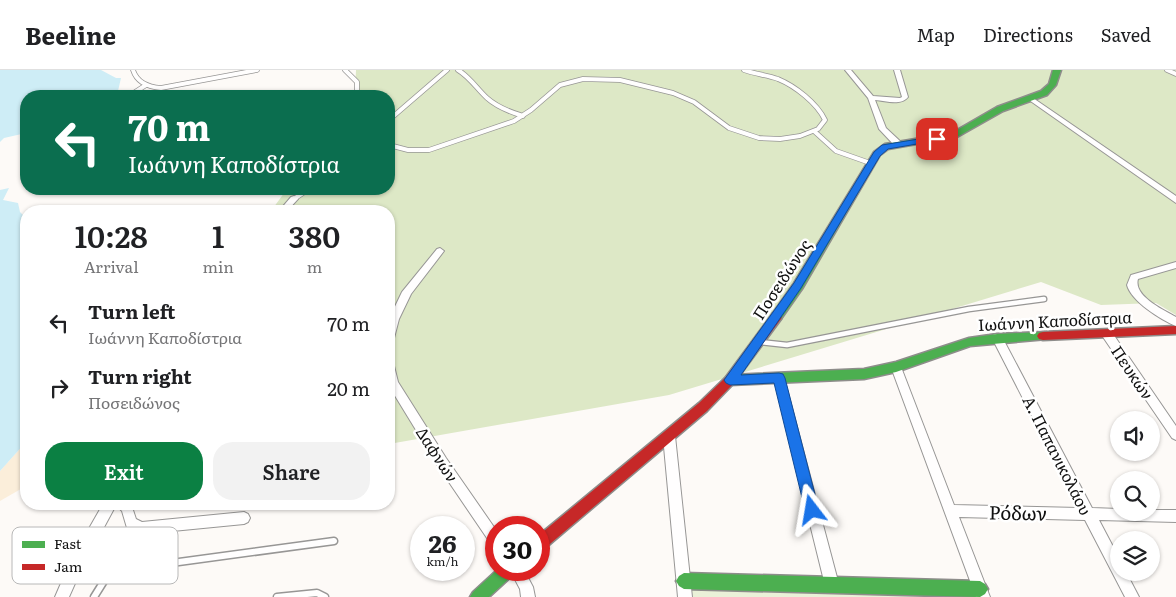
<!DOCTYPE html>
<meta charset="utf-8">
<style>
:root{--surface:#fff;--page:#f2f2f2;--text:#202124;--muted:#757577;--line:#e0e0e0;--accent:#0b8043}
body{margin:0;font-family:Literata,serif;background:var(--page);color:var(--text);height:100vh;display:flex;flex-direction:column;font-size:19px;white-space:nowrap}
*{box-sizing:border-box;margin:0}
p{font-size:16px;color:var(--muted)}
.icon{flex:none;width:28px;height:28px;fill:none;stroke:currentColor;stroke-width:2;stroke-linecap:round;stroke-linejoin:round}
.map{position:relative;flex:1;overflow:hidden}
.side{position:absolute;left:20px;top:135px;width:375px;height:305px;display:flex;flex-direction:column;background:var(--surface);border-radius:20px;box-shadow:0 1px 4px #0004}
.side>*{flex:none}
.top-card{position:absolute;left:20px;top:20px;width:375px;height:105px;border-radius:20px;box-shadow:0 1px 4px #0004;background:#0b6e4f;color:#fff;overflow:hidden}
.buttons{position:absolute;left:1110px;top:341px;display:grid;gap:10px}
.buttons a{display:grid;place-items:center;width:50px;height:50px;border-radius:50%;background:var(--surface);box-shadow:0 1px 4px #0004;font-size:25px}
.speed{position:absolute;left:410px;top:446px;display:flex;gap:10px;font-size:25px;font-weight:700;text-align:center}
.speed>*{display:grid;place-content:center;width:65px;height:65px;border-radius:50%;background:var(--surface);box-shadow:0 1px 4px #0004;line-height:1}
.speed small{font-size:12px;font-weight:400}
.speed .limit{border:8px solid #d22;background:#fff;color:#111}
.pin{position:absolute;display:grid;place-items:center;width:42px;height:42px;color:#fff;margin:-21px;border-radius:10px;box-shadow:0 2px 8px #0006}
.me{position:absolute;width:55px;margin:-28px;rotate:346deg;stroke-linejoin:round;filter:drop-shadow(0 0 4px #0008)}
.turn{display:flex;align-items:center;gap:18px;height:105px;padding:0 25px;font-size:22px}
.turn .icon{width:65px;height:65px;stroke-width:2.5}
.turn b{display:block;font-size:35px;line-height:42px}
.eta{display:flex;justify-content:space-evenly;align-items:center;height:85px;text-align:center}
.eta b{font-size:30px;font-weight:600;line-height:35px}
.button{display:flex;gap:10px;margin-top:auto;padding:10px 25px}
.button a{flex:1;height:58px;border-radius:20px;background:var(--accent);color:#fff;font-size:20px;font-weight:600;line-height:58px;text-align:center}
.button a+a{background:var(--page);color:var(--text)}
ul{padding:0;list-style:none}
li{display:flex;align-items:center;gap:15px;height:65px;padding:0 25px}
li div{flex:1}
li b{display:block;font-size:19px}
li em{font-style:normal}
header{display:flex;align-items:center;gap:30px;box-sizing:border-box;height:70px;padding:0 25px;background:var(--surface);border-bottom:1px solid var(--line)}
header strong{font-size:24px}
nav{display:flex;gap:28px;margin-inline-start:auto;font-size:18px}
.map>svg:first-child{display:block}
.green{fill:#eaf1d8}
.forest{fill:#dde8c6}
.sand{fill:#fbeeda}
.water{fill:#ceedf6}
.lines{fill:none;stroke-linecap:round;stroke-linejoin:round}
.lane-far2-casing{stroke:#979695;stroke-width:5.5}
.lane-far1-casing{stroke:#979695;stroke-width:7}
.lane-casing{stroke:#979695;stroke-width:9}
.street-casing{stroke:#979695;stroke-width:2}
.fast-casing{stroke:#8e8d8b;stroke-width:3}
.jam-casing{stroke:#8e8d8b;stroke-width:3}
.lane-far2{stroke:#fffefe;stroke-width:4}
.lane-far1{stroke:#fffefe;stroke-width:4.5}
.lane{stroke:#fffefe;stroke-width:6}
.street{fill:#fffefe;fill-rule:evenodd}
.fast{fill:#4caf50;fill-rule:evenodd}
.jam{fill:#c62828;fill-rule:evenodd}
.route{fill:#1a73e8;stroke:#114b97}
.labels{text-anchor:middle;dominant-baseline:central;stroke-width:5;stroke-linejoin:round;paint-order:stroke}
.street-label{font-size:16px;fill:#111;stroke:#fff}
.near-street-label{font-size:19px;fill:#111;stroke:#fff}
.key{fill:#fff;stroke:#b8b8b8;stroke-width:1}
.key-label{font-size:14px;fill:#111}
</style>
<header>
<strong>Beeline</strong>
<nav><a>Map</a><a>Directions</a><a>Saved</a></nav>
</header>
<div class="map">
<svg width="1176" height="527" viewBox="0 0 1176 527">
<rect width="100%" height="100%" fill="#fdfaf7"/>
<path class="green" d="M685 517 977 527H685Z"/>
<path class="forest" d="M356 0H1176V245L1156 233 1101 235 1041 212 669 325 389 374V141H271L287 119H389V26H351L355 21Z"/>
<path class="sand" d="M26 372V416L0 431V401Z"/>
<path class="water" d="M0 0H101L116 8H121L118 21 108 26H26V63L4 68 0 72Z
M9 118 3 130 18 133 20 142 26 148V372L0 401V120Z"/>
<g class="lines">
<g class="lane-far2-casing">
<path id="lane-far2" d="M133 0C137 13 148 17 161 18L257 0
M345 0 357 12V20L354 26
M458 0C470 7 477 19 487 28 497 37 510 42 523 46
M1167 0 1176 4
M129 26 146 15
M389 50 447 0
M814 61 836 81 870 93
M389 75 408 80H429L514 51 531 40 560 15 583 9 620 10 673 23 694 32 729 58 759 68 780 69 800 66 818 59 825 50C817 33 795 16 778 9 767 5 755 4 744 0
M294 129 309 119"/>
</g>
<g class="lane-far1-casing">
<path id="lane-far1" d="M760 272 787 275 969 239 1044 229"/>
</g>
<g class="lane-casing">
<path id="lane" d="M60 434H67
M94 527 104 511 120 500 334 471
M277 527 317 523 325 527"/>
</g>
<g class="street-casing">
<path id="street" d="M845 0H851L873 26 900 28 902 27 894 0H900L908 27C901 36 886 31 875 30L886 58 901 72V76H895L879 59 868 28Z
M1029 28H1033L1176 126V133L1029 30Z
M294 126 298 129 287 141H279L291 127Z
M440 178 444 181 411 224 399 249 394 268 393 271 389 272V249L402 222 437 179Z
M1176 192V198L1138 209C1133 226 1164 240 1176 247V256C1161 250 1131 231 1127 215L1131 205Z
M1107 260 1111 261 1176 356V370L1172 368 1103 267 1102 264 1103 261Z
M997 264 1001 265 1092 438 1119 439V442H1151V440H1176V452L1099 450 1119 488V502H1126L1139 527H1125L1085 450 959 447 990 527H976L891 297 892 294H900L901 297 954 435 1079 438 992 268 993 265Z
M389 291 393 292 398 312 446 388 496 460V476L491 474 438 396 389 316Z
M779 304 783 305 784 308 839 515 837 520 832 522 827 520 825 515 774 308 775 305Z
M669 361 673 363 675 366 692 527H678L663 366 665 363Z
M103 434H131L136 449 142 452 244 442 248 444 250 448 248 452 244 454 142 464 127 458 122 441 116 435 81 500 69 527H55L71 490Z
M510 500H524L533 517 535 527H521L520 519Z"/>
</g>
<g class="fast-casing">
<path id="fast" d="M1053 0H1061L1056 15 1047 25 1003 41 957 67 888 79 880 85 802 219 781 249H773L772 246 773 243 794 213 874 82 885 74 952 63 997 37 1041 21 1049 14Z
M1043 262 1047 263 1049 266 1047 269 970 276 896 302 864 309 730 315 726 313 724 310 726 307 730 305 864 299 896 292 969 268 997 264Z
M497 500H515L513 505 489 527H470L473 522Z
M684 503 980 511 985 514 988 519 985 524 980 527 684 519 679 516 676 511 679 506Z"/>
</g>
<g class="jam-casing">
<path id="jam" d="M777 242 781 243 782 246 781 249 734 313 707 341 544 479 539 481V465L699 333 726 307 773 243Z
M1176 256V264L1043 270 1039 269 1037 266 1039 263 1043 262Z"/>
</g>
<use href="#lane-far2" class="lane-far2"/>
<use href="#lane-far1" class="lane-far1"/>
<use href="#lane" class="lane"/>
<use href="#street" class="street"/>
<use href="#fast" class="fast"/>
<use href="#jam" class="jam"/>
</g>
<path class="route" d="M937 66 940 67V70L888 79 880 86 801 218 741 305 779 303 783 304 785 308 819 440 817 444 812 446 807 444 805 440 774 313 730 315 726 313 724 310 794 213 874 82 882 75Z"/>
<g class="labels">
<g class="street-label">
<text transform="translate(781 209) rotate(-57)">Ποσειδώνος</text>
<text transform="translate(1055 250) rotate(-3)">Ιωάννη Καποδίστρια</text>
<text transform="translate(1133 302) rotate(56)">Πευκών</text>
<text transform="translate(438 384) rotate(57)">Δαφνών</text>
<text transform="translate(1058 385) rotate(63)">Α. Παπανικολάου</text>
</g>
<g class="near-street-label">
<text transform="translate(1018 442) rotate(1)">Ρόδων</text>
</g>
</g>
<rect x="12" y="457" width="166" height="57" rx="8" class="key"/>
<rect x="22" y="471" width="23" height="7" fill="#4caf50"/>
<rect x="22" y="494" width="23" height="6" fill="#c62828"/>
<g class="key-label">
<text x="54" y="479">Fast</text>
<text x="54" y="502">Jam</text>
</g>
</svg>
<div class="buttons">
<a><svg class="icon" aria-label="sound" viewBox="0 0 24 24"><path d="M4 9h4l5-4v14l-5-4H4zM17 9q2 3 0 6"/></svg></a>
<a><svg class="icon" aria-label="search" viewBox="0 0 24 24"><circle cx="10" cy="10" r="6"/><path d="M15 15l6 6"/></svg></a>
<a><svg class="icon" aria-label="layers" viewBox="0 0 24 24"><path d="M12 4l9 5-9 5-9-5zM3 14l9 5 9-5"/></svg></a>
</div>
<div class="speed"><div>26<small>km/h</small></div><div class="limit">30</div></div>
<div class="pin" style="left:937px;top:69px;background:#d93025"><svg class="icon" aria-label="arrive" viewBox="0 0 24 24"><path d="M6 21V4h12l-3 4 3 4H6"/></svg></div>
<svg class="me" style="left:812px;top:440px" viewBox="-20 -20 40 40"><path d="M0-17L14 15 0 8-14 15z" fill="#1a73e8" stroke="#fff" stroke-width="4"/></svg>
<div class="top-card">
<div class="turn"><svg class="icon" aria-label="left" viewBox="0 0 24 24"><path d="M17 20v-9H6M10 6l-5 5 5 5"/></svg><div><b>70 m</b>Ιωάννη Καποδίστρια</div></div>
</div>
<section class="side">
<div class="eta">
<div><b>10:28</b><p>Arrival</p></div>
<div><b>1</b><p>min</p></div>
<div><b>380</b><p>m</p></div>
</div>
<ul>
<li><svg class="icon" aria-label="left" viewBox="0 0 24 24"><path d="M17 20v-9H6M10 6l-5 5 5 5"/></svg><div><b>Turn left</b><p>Ιωάννη Καποδίστρια</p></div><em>70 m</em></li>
<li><svg class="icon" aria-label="right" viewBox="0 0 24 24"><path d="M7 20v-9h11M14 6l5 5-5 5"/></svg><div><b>Turn right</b><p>Ποσειδώνος</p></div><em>20 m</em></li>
</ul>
<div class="button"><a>Exit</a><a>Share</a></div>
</section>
</div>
